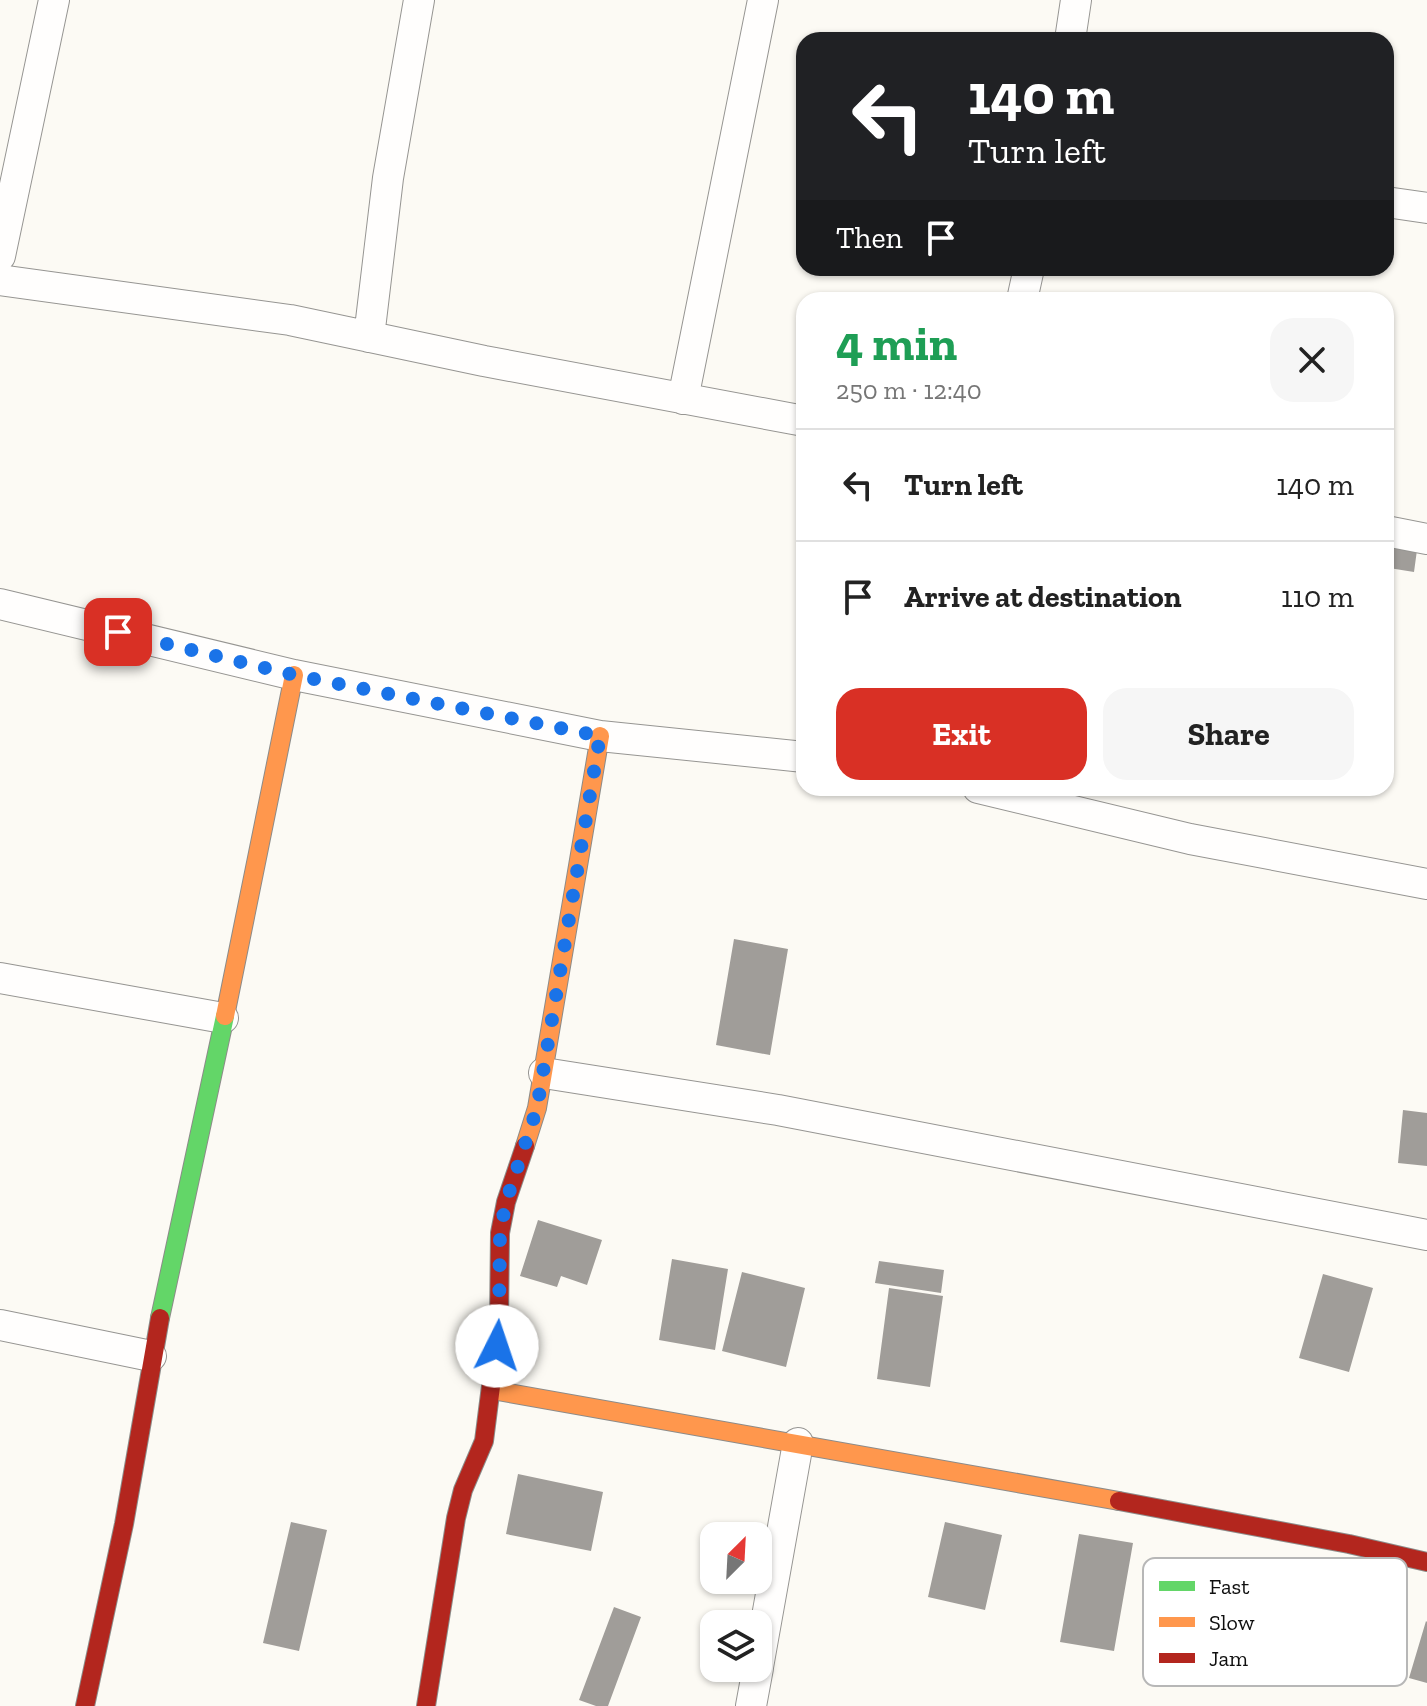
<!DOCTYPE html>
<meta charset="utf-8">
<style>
:root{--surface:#fff;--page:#f6f6f6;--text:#222;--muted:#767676;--line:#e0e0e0;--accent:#d93025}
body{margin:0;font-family:"Zilla Slab",serif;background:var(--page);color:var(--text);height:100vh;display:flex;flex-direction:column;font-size:30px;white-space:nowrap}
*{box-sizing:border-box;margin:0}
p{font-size:26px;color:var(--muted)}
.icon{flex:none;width:44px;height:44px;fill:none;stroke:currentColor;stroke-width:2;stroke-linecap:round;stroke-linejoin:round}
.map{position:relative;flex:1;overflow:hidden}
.sheet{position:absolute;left:796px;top:292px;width:598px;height:504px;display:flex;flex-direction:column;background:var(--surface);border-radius:24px;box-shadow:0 2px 6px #0004}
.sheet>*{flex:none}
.top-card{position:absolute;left:796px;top:32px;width:598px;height:244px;border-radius:24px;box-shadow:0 2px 6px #0004;background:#202124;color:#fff;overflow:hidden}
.needle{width:52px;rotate:24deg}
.controls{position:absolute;left:700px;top:1522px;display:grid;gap:16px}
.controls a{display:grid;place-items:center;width:72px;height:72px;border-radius:16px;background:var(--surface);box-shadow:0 2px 6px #0004;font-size:40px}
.pin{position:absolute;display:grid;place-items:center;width:68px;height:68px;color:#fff;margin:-34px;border-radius:16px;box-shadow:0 4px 12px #0006}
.me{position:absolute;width:88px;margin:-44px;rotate:4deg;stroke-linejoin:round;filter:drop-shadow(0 0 6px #0008)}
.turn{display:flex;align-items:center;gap:28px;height:168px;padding:0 40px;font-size:36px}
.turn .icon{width:104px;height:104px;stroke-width:2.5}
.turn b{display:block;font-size:56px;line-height:68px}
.then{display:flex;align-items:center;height:76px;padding:0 40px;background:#0003;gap:16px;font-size:30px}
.round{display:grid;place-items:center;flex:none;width:84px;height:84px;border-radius:24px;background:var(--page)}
.overview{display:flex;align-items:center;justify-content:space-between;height:136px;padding:0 40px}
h1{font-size:48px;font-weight:700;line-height:60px;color:#1e9e55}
.action{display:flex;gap:16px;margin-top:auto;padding:16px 40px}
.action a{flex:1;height:92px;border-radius:24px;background:var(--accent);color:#fff;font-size:32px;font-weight:700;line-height:92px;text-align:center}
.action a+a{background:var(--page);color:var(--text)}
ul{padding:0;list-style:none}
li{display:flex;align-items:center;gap:24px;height:112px;padding:0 40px;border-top:2px solid var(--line)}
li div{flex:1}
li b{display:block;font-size:30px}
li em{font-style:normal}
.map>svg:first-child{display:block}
.building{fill:#a09d99}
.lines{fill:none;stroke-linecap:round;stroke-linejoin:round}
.street-casing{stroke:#969592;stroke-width:32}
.fast-casing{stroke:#8c8b89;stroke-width:20}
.slow-casing{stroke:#8c8b89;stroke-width:20}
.jam-casing{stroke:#8c8b89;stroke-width:20}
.street{stroke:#fffefd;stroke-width:30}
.fast{stroke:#63d668;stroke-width:18}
.slow{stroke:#ff974d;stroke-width:18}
.jam{stroke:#b3261e;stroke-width:18}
.route{stroke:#1a73e8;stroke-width:14;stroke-dasharray:0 25.2}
.key{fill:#fff;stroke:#b7b7b7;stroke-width:2}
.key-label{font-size:22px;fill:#0f0f0f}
</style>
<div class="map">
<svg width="1427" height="1706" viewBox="0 0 1427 1706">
<rect width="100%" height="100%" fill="#fcfaf4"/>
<path class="building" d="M1393 545 1417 550 1414 572 1389 568Z
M734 939 788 949 770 1055 716 1045Z
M1403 1110 1427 1113V1166L1398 1163Z
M538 1220 602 1240 587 1285 561 1276 557 1287 520 1276Z
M672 1259 728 1269 715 1350 659 1340Z
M879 1261 944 1270 941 1293 875 1283Z
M742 1272 805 1288 786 1367 722 1351Z
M1323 1274 1373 1288 1349 1372 1299 1358Z
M889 1288 943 1296 930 1387 877 1379Z
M518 1474 603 1492 591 1551 506 1534Z
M291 1522 327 1530 299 1651 263 1643Z
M945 1522 1002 1535 985 1610 928 1597Z
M1079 1534 1133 1543 1114 1651 1060 1642Z
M614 1607 641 1617 608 1706H596L579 1700Z
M1426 1621 1427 1622V1683L1409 1678Z"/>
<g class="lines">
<g class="street-casing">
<path id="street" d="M1070 40 1076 0
M1386 202 1427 208
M0 256 54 0
M0 280 290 320 484 361 804 421
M1022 300 1029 268
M369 337 388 178 419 0
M683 399 763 0
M1386 531 1427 539
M0 604 294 675 600 736 804 757
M978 788 1190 839 1427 884
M0 978 223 1018
M544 1073 778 1110 1427 1235
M0 1325 151 1356
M758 1667 798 1443
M751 1706 758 1668"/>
</g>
<g class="fast-casing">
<path id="fast" d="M160 1318 225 1016"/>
</g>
<g class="slow-casing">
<path id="slow" d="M225 1016 294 675
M525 1146 537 1108 600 736
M492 1390 1119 1501"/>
</g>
<g class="jam-casing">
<path id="jam" d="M1119 1501 1349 1544 1427 1562
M85 1706 124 1524 160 1318
M426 1706 456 1518 463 1490 484 1441 499 1323 500 1233 506 1202 525 1146"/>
</g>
<use href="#street" class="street"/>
<use href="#fast" class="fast"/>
<use href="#slow" class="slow"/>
<use href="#jam" class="jam"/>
</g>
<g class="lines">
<path class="route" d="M118 632 294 675 600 736 537 1108 506 1202 500 1233 499 1323 497 1346"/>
</g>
<rect x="1143" y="1558" width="264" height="128" rx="12" class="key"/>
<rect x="1159" y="1581" width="36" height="10" fill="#63d668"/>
<rect x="1159" y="1617" width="36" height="10" fill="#ff974d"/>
<rect x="1159" y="1653" width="36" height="10" fill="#b3261e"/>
<g class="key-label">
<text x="1209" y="1594">Fast</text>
<text x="1209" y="1630">Slow</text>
<text x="1209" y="1666">Jam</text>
</g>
</svg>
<div class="controls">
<a><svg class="needle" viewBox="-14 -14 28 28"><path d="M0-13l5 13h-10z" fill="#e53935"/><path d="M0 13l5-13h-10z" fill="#767676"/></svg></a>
<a><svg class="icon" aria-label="layers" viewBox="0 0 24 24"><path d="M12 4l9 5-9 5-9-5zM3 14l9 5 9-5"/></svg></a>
</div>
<div class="pin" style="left:118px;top:632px;background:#d93025"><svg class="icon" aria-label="arrive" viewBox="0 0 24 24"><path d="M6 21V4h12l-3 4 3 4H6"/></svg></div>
<svg class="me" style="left:497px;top:1346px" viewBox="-20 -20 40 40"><circle r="19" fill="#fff"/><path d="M0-13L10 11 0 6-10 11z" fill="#1a73e8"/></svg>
<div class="top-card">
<div class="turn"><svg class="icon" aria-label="left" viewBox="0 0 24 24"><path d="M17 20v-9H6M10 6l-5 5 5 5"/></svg><div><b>140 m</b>Turn left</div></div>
<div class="then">Then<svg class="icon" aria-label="arrive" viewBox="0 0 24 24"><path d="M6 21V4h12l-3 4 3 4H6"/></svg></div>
</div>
<section class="sheet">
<div class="overview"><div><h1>4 min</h1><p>250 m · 12:40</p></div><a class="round"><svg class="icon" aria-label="close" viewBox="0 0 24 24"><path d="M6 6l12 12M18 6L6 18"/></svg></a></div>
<ul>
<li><svg class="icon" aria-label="left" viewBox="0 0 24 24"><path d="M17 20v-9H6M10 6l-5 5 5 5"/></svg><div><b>Turn left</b></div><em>140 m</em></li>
<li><svg class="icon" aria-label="arrive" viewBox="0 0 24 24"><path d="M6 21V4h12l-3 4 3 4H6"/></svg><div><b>Arrive at destination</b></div><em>110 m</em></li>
</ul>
<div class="action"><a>Exit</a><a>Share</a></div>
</section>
</div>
